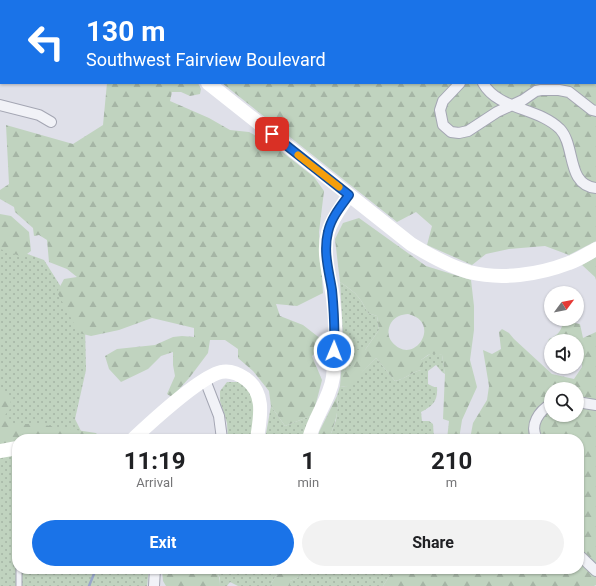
<!DOCTYPE html>
<style>
:root{--surface:#fff;--page:#f2f2f2;--text:#202124;--muted:#757577;--accent:#1a73e8}
body{margin:0;font-family:Roboto,sans-serif;background:var(--page);color:var(--text);height:100vh;display:flex;flex-direction:column;font-size:15px;white-space:nowrap}
*{box-sizing:border-box;margin:0}
p{font-size:13px;color:var(--muted)}
.icon{flex:none;width:22px;height:22px;fill:none;stroke:currentColor;stroke-width:2;stroke-linecap:round;stroke-linejoin:round}
.map{position:relative;flex:1;overflow:hidden}
.details{position:absolute;left:12px;top:434px;width:572px;height:140px;display:flex;flex-direction:column;background:var(--surface);border-radius:16px;box-shadow:0 1px 3px #0004}
.details>*{flex:none}
.hud{position:absolute;left:0px;top:0px;width:596px;height:84px;box-shadow:0 1px 3px #0004;background:#1a73e8;color:#fff;overflow:hidden}
.needle{width:26px;rotate:58deg}
.controls{position:absolute;left:544px;top:286px;display:grid;gap:8px}
.controls a{display:grid;place-items:center;width:40px;height:40px;border-radius:50%;background:var(--surface);box-shadow:0 1px 3px #0004;font-size:20px}
.pin{position:absolute;display:grid;place-items:center;width:34px;height:34px;color:#fff;margin:-17px;border-radius:8px;box-shadow:0 2px 6px #0006}
.me{position:absolute;width:44px;margin:-22px;rotate:1deg;stroke-linejoin:round;filter:drop-shadow(0 0 3px #0008)}
.turn{display:flex;align-items:center;gap:14px;height:84px;padding:0 20px;font-size:18px}
.turn .icon{width:52px;height:52px;stroke-width:2.5}
.turn b{display:block;font-size:28px;line-height:34px}
.eta{display:flex;justify-content:space-evenly;align-items:center;height:68px;text-align:center}
.eta b{font-size:24px;font-weight:700;line-height:28px}
.action{display:flex;gap:8px;margin-top:auto;padding:8px 20px}
.action a{flex:1;height:46px;border-radius:24px;background:var(--accent);color:#fff;font-size:16px;font-weight:700;line-height:46px;text-align:center}
.action a+a{background:var(--page);color:var(--text)}
.map>svg:first-child{display:block}
.green{fill:url(#green-dots)}
.forest{fill:url(#forest-firs);fill-rule:evenodd}
.lines{fill:none;stroke-linecap:round;stroke-linejoin:round}
.stream{stroke:#98a6ca;stroke-width:2.5}
.lane-casing{stroke:#a4a6b3;stroke-width:7}
.street-casing{stroke:#a4a6b3;stroke-width:12}
.lane{stroke:#f1f2f7;stroke-width:5}
.street{stroke:#f1f2f7;stroke-width:10}
.secondary{stroke:#fff;stroke-width:14}
.route-casing{stroke:#114b97;stroke-width:10}
.route{stroke:#1a73e8;stroke-width:7}
.slow{stroke:#f59e0b;stroke-width:7}
</style>
<div class="map">
<svg width="596" height="586" viewBox="0 0 596 586">
<defs>
<pattern id="green-dots" width="8" height="8" patternUnits="userSpaceOnUse"><rect width="8" height="8" fill="#c0d3bf"/><path d="M2 2h.1M6 6h.1" fill="none" stroke="#a5b5a5" stroke-width="1.8" stroke-linecap="round"/></pattern>
<pattern id="forest-firs" width="22" height="20" patternUnits="userSpaceOnUse"><rect width="22" height="20" fill="#c0d3bf"/><path d="M5 1l3.5 6h-7zM16 11l3.5 6h-7z" fill="#a5b5a5"/></pattern>
</defs>
<rect width="100%" height="100%" fill="#dfe0e9"/>
<path class="green" d="M0 244 44 260 85 325 86 370 75 419 85 439H17V569H149L147 586H0Z
M340 282C356 293 359 295 368 313L377 316 379 330 365 350 354 360 352 365 341 373 344 352Z
M433 352 442 355 445 374 442 372 436 365 428 371V384L434 387H437C438 401 433 406 421 412L422 421H429L433 424 434 439H329L336 420 338 403 337 396 340 386 346 387 376 358 395 381C405 379 412 372 421 370V360Z
M227 382H239L250 392 256 412 252 439H228L227 423 220 401V391Z
M271 406 285 426 313 415 304 439H265Z
M217 569H285L275 577 270 586H238L230 582 227 586H220V578L217 572Z
M302 569H394L383 586H290V581L299 577Z"/>
<path class="forest" d="M303 0H596V241L569 255 545 246 509 249 486 254 472 265 427 245 432 226 416 212 397 222 222 83H595V1H302Z
M107 83H198L201 89 200 94 190 96 181 92H172L170 101 209 118 230 130 249 132 272 144 314 177 324 191 319 232 323 293 297 306 276 304 280 316 303 325 321 339V347L312 356 322 380 313 415 285 426 271 406 269 391 253 371 238 358V349L225 340H210L208 353 190 377 172 397 167 394 175 376 173 365V352L161 356 148 369 121 382 109 369 105 356 117 349 155 345 173 337 182 336 194 337V328L152 318 119 330 91 336 79 333 57 292 64 279 77 277 67 269 49 262 47 240 39 235 34 236 33 228 15 212 14 207 0 199V190L9 184 6 125 73 144 103 125Z
M0 214 11 216 29 232 31 251 23 257 0 249Z
M359 218 426 266 471 280 474 306V330L470 360 477 387 462 420 459 439H447L449 421 443 419 445 374 442 355C431 352 430 353 421 360L423 363 421 370C412 372 405 379 395 381L376 358 362 372 359 379 346 387 340 386 341 373 352 365 357 350H365L379 330 377 316 368 313C359 295 356 293 340 282L335 239 343 223ZM408 314C443 322 414 368 392 342 385 334 389 320 399 316 401 315 405 314 408 314Z
M596 257V280L595 277 582 265Z
M564 321 580 324 583 338 596 332V585L594 586H383L394 569H579V439H470L473 423 487 400 489 386 483 350 492 354 501 349 499 332 502 329 509 333 514 339 552 374 574 379 582 367V358H577V341H551V352L547 348 549 339C559 335 561 330 564 321ZM551 389H577V415H551Z
M0 390 11 398 10 409 5 415 13 424H37L96 433 101 439H17V444L0 448Z
M337 396C340 411 334 425 329 439H318L319 432Z
M162 569H212C219 573 220 578 220 586H166L163 581Z
M285 569H302L299 577 290 581V586H270L275 577Z"/>
<g class="lines">
<path class="stream" d="M89 586 96 569"/>
<g class="lane-casing">
<path id="lane" d="M19 586V569"/>
</g>
<g class="street-casing">
<path id="street" d="M467 1V0
M460 83 443 101 440 110 443 125 451 132 459 133 468 131 497 112 523 100 536 91 541 90H559L569 92 592 110 596 111
M483 83C498 110 538 107 560 129 576 146 566 185 596 188
M0 105 39 115 51 122
M205 380 219 416 222 439
M577 402 596 405
M537 439C529 425 539 411 551 404
M579 555 596 571
M154 586 155 569"/>
</g>
<use href="#lane" class="lane"/>
<use href="#street" class="street"/>
<path class="secondary" d="M108 0 109 1
M208 83 411 244C429 255 448 266 469 272 501 280 538 275 569 263 578 260 587 254 596 249
M133 439C150 423 200 377 221 372 230 370 239 374 246 379 266 394 260 418 257 439
M309 439C314 417 330 399 333 377 336 351 336 323 333 298 330 276 322 253 328 232 332 218 342 206 349 195
M0 451 17 448"/>
</g>
<g class="lines">
<g class="route-casing">
<path id="route" d="M272 134 349 195C341 206 331 218 328 232 323 252 329 271 332 290 334 311 335 331 334 351"/>
</g>
<use href="#route" class="route"/>
<path class="slow" d="M298 155 339 187"/>
</g>
</svg>
<div class="controls">
<a><svg class="needle" viewBox="-14 -14 28 28"><path d="M0-13l5 13h-10z" fill="#e53935"/><path d="M0 13l5-13h-10z" fill="#757577"/></svg></a>
<a><svg class="icon" aria-label="sound" viewBox="0 0 24 24"><path d="M4 9h4l5-4v14l-5-4H4zM17 9q2 3 0 6"/></svg></a>
<a><svg class="icon" aria-label="search" viewBox="0 0 24 24"><circle cx="10" cy="10" r="6"/><path d="M15 15l6 6"/></svg></a>
</div>
<div class="pin" style="left:272px;top:134px;background:#d93025"><svg class="icon" aria-label="arrive" viewBox="0 0 24 24"><path d="M6 21V4h12l-3 4 3 4H6"/></svg></div>
<svg class="me" style="left:334px;top:351px" viewBox="-20 -20 40 40"><circle r="17" fill="#1a73e8" stroke="#fff" stroke-width="3"/><path d="M0-11L8 9 0 5-8 9z" fill="#fff"/></svg>
<div class="hud">
<div class="turn"><svg class="icon" aria-label="left" viewBox="0 0 24 24"><path d="M17 20v-9H6M10 6l-5 5 5 5"/></svg><div><b>130 m</b>Southwest Fairview Boulevard</div></div>
</div>
<section class="details">
<div class="eta">
<div><b>11:19</b><p>Arrival</p></div>
<div><b>1</b><p>min</p></div>
<div><b>210</b><p>m</p></div>
</div>
<div class="action"><a>Exit</a><a>Share</a></div>
</section>
</div>
